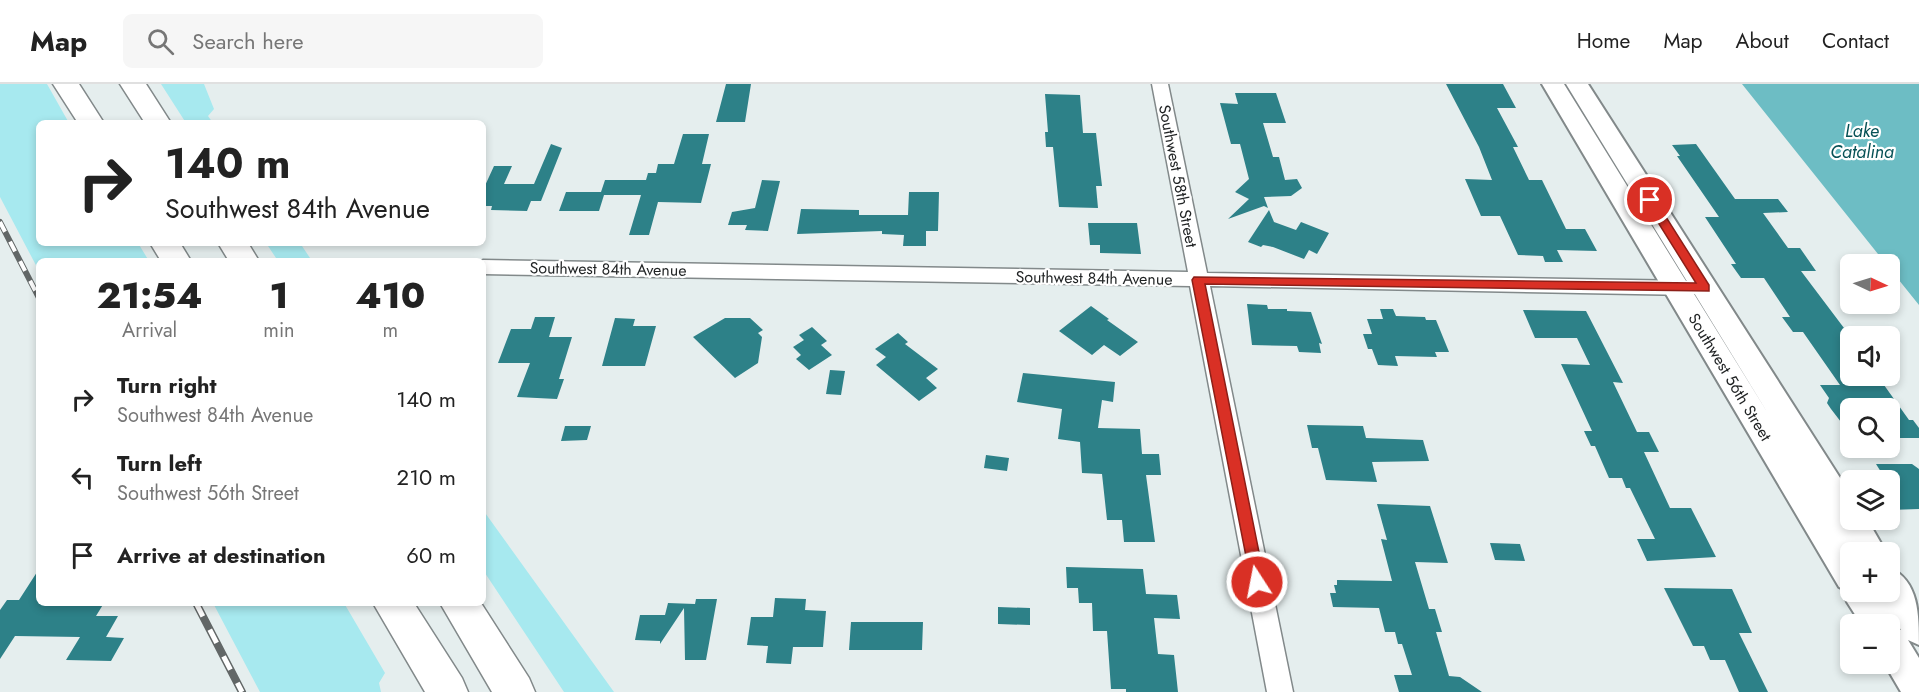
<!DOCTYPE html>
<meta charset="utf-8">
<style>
:root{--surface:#fff;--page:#f6f6f6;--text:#222;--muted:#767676;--line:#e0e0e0}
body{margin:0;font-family:Jost,sans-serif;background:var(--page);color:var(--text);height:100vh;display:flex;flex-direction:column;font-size:22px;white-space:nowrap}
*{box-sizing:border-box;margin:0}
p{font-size:20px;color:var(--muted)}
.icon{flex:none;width:33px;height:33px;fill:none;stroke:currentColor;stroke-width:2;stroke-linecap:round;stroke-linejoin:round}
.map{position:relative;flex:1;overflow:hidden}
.side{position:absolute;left:36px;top:174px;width:450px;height:348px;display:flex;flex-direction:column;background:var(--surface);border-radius:9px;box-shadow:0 3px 9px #0003}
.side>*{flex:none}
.banner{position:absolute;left:36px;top:36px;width:450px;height:126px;border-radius:9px;box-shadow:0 3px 9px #0003;background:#fff;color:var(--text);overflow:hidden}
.needle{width:39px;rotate:94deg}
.tools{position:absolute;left:1840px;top:170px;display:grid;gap:12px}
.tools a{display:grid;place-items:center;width:60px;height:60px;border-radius:9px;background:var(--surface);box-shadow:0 3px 9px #0003;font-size:30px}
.pin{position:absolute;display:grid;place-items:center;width:51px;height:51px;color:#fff;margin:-26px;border:3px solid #fff;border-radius:50%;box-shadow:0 2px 6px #0007}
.me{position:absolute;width:66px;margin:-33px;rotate:349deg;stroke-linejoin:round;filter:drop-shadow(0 0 4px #0008)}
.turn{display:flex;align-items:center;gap:21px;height:126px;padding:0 30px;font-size:27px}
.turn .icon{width:78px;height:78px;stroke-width:2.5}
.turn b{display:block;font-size:42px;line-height:51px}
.eta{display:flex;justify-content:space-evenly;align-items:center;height:102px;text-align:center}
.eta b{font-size:36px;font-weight:800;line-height:42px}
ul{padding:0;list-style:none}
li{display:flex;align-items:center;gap:18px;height:78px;padding:0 30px}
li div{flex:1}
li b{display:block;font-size:22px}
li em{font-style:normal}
header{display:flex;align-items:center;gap:36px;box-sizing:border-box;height:84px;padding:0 30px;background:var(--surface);border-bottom:2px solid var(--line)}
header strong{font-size:28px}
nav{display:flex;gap:33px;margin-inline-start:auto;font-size:21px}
.search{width:420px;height:54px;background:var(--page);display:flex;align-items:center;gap:15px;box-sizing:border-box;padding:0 21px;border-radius:9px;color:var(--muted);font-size:22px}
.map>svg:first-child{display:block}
.green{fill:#a7e9ef}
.water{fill:#6dbdc4}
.building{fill:#2d8188}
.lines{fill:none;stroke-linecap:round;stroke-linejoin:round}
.street-casing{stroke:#82898a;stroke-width:3}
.secondary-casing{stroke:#82898a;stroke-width:4}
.highway-casing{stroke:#82898a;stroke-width:3}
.street{fill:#fff;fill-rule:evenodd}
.secondary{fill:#fff;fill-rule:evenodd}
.highway{fill:#fff;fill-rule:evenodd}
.rail-far1-casing{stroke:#626767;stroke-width:6}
.rail-casing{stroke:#626767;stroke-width:8}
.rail-far1{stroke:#fff;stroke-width:4;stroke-dasharray:11;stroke-linecap:butt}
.rail{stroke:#fff;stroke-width:5;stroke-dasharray:15;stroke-linecap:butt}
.route{fill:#d93025;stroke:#8d1f18;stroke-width:1.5}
.labels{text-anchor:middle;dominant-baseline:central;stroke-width:4.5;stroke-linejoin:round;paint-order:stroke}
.street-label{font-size:16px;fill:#1f2223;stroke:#fff}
.water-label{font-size:18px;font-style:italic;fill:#065156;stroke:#fff}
</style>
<header>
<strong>Map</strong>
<div class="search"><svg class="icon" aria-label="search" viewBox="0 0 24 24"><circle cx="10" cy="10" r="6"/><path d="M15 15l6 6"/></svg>Search here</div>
<nav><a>Home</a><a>Map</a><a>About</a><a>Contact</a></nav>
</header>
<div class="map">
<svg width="1919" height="608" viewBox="0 0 1919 608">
<rect width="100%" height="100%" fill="#e5eeee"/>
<path class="green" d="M0 0H47L69 39H39V159H138L149 177H39V187L0 113Z
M161 0H204L214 25 208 32 213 39H186Z
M266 159H300L312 177H278Z
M483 426 614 608H564L483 486Z
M213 519H344L385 589 379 599 381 608H260Z"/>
<path class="water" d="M1742 0H1919V221L1890 185V180H1886Z"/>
<path class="building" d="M726 0H751L745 38H716Z
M1446 0H1503L1516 24H1497L1518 63H1513L1529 96H1542L1566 145H1585L1597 167 1557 166 1563 178H1545L1543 172 1518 171 1500 132H1481L1465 95 1492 96 1479 63Z
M1235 9H1276L1286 39H1263L1273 73H1279L1285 96 1297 95 1302 104 1291 112 1264 113 1268 124 1264 122 1228 135 1249 115 1235 108 1249 95 1240 60H1231L1220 19 1238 20Z
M1045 10 1080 11 1083 49H1096L1102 102H1096L1098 124 1059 123 1053 63H1046L1045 48H1048Z
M683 50H709L702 80H711L701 119 658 118 649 151H629L641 111H604L599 127H559L566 108H601L605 96H646L648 89H656L658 80H674Z
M551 60 562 64 541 117H531L527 127 491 126 492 122H483V106L494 82H512L504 100H534Z
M1696 60 1735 115H1778L1788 128 1763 129 1788 164H1800L1816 187H1801L1847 248H1851V301H1884L1909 336H1913L1919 344V354H1890V324H1851V351L1831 325 1827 319 1829 314 1820 301H1840L1803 248H1793L1782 233H1790L1764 194H1741L1731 180H1736L1705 133H1719L1677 72H1680L1672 61Z
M762 96 780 97 768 147 745 146 747 141H728L732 128 755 124Z
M909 108H939L938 147H926V162H903L904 151 882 150V147L797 150 801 125 859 126V131H908Z
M1269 126 1274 138 1296 146 1301 138 1329 149 1317 170 1309 166 1304 175 1273 163 1263 161 1261 163 1248 158Z
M1088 139H1137L1141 170 1100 169V161H1090Z
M1247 220 1267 221 1268 225H1287V227L1311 228 1322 260 1319 259 1321 269 1299 268 1297 262 1252 261Z
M1091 222 1109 235 1107 236 1138 258 1120 272 1104 261 1092 271 1059 247Z
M1380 225H1393L1396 232 1425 233 1426 236H1436L1449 268H1435L1437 273 1395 272 1398 282 1378 281 1372 265H1368L1363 250H1372L1367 235H1383Z
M1523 226 1586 227 1623 299 1613 298 1637 348H1649L1659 368H1644L1670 424H1691L1716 473 1647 477 1637 455H1655L1630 404H1626L1622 394H1609L1595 362H1591L1584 347H1592L1561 280 1590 281 1577 254H1535Z
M535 233H555L549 253H572L559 295H564L557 315 517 313 530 279H498L511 245H531Z
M615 234 635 235 633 242H656L645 282H602Z
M725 234H750L763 246 758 249 762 253 758 279 735 294 693 253Z
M812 243 827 257 821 261 832 271 809 286 796 275 801 271 793 263 804 256 799 251Z
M898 249 908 258 905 260 938 285 926 294 937 304 919 317 876 281 886 273 875 265Z
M830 286 845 287 841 311 826 310Z
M1023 289 1115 298 1113 318 1102 316 1098 344 1140 345 1142 370H1159L1161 391H1146L1155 458H1124L1122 436H1107L1102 390 1082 389 1080 358 1058 355 1062 325 1017 318Z
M1307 341 1363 342 1366 354 1423 356 1429 377 1372 378 1377 398 1326 396 1318 364H1312Z
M565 342H591L587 356 561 357Z
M986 371 1009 374 1007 387 984 384Z
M1876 380H1912L1919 385V425L1890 426V396H1886Z
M1377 420 1430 422 1448 479 1415 478 1429 525H1435L1442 548H1436L1449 592 1460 593 1482 608H1399L1394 591H1412L1402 560H1398L1395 548H1385L1379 524 1333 523 1330 509H1336L1334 501H1337V496L1392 497 1381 455 1387 456Z
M1490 459 1520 460 1525 477 1495 476Z
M1066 483 1143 485 1146 510 1177 511 1180 535 1154 534 1158 570 1174 571 1178 608H1126V605H1111L1107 547H1093L1092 519H1079L1078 504H1067Z
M39 485V519H104L96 532H118L106 553 124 554 111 577 66 576 80 553 15 552 0 575V526L7 516H19Z
M1664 504 1732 505 1752 549H1739L1768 608H1739L1725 576H1710L1704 562H1693Z
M775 514 806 515 805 526 826 527 823 563H793L791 580 766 579 768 562 747 561 751 533H773Z
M696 515H717L706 576H685L684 524 660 560V557L635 556 640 531H665L668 519 695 520Z
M998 523 1030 524V541L998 540Z
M851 538H923L922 566H849Z"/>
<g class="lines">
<g class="street-casing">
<path id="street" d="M1152 0H1168L1207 189 1691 197 1698 199 1701 204 1698 209 1691 211 1210 202 1293 608H1267L1190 202 483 190V177H481L483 176 1188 188Z"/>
</g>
<g class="secondary-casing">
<path id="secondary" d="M1542 0H1564L1769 331 1566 0H1588L1851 411V435H1867L1886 468H1851V507H1890V484C1919 497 1919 531 1919 561L1908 556 1919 574V608H1901L1884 579H1890V540H1861L1847 518 1843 505 1839 503ZM1892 532 1901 546 1894 544 1896 540Z"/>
</g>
<g class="highway-casing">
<path id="highway" d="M53 0H79L104 39H78Z
M120 0H146L171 39H145Z
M150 159H180L191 177H161Z
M218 159H248L259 177H229Z
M373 519H414L462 594 468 608H425Z
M440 519H481L529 594 535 608H492Z"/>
</g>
<use href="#street" class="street"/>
<use href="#secondary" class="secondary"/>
<use href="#highway" class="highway"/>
<g class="rail-far1-casing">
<path id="rail-far1" d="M0 138 39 214"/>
</g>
<g class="rail-casing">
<path id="rail" d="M196 519 242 608"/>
</g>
<use href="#rail-far1" class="rail-far1"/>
<use href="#rail" class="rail"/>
</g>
<path class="route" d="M1650 112 1654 114 1709 201V207L1205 200 1265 498 1263 503H1252L1192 196 1194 193 1696 199 1644 116Z"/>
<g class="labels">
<g class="street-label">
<text transform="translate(1178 92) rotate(79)">Southwest 58th Street</text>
<text transform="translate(608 185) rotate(1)">Southwest 84th Avenue</text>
<text transform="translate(1094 194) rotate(1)">Southwest 84th Avenue</text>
<text transform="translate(1730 293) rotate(59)">Southwest 56th Street</text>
</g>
<g class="water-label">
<text x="1862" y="47">Lake<tspan x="1862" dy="21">Catalina</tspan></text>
</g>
</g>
</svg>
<div class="tools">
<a><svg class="needle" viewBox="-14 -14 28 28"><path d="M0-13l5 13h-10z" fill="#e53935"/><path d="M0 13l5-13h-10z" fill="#767676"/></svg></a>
<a><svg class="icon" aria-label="sound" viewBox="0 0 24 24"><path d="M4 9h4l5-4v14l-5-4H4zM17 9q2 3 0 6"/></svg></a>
<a><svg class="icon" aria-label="search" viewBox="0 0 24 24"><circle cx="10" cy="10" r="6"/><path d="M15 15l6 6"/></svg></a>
<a><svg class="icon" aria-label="layers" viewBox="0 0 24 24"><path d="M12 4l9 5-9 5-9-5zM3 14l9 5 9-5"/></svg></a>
<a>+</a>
<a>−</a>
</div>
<div class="pin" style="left:1650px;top:116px;background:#d93025"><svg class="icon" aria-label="arrive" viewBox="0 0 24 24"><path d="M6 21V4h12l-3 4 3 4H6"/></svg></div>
<svg class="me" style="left:1257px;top:498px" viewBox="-20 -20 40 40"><circle r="17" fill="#d93025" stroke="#fff" stroke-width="3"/><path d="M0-11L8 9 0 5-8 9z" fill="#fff"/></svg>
<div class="banner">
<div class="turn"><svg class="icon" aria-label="right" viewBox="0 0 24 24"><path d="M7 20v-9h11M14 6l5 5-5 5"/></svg><div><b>140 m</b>Southwest 84th Avenue</div></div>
</div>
<section class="side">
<div class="eta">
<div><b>21:54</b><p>Arrival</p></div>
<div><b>1</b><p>min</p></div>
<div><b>410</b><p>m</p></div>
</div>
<ul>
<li><svg class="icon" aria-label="right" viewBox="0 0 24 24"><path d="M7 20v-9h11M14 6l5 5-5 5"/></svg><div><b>Turn right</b><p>Southwest 84th Avenue</p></div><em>140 m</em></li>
<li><svg class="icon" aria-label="left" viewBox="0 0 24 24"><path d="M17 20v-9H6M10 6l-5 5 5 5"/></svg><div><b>Turn left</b><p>Southwest 56th Street</p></div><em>210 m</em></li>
<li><svg class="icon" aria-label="arrive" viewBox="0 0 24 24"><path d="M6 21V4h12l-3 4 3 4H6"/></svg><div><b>Arrive at destination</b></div><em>60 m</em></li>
</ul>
</section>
</div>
